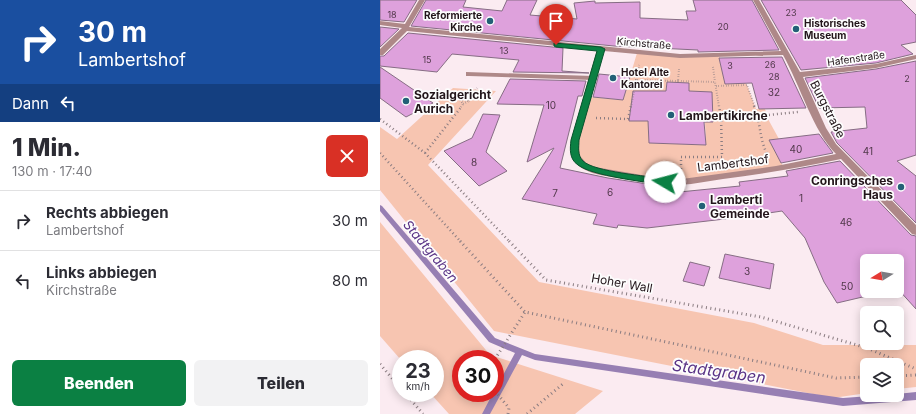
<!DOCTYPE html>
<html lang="de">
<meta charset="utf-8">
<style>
:root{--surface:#fff;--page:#f2f2f3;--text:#2b2b33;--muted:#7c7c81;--line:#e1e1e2;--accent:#0b8043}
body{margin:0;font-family:Inter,sans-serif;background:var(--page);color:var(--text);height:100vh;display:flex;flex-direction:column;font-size:15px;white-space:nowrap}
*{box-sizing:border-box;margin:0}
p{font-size:13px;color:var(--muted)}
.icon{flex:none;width:22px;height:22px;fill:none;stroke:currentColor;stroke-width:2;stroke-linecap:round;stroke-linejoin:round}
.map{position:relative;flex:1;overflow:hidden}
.sheet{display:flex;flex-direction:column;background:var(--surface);width:380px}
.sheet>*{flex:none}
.guide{background:#1a4fa0;color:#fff;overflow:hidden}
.needle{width:26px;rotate:259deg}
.buttons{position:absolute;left:480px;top:254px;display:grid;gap:8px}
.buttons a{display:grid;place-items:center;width:44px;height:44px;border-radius:6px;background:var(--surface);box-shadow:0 2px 10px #0003;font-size:20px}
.speed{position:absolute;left:12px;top:350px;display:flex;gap:8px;font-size:20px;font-weight:700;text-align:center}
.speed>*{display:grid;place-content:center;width:52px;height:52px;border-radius:50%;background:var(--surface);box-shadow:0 2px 10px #0003;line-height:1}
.speed small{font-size:10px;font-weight:400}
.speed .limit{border:6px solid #d22;background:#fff;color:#111}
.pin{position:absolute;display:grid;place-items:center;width:34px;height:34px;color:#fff;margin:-41px -17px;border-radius:50% 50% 50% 0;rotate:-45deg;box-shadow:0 0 4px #0007}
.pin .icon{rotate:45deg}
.me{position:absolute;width:44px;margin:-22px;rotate:278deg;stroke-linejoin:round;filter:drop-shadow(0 0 3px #0008)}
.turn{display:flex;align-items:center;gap:14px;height:84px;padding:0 12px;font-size:18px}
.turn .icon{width:52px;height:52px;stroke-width:2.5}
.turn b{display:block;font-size:28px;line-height:34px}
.then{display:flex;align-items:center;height:38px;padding:0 12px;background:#0003;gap:8px;font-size:15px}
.round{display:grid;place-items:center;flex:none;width:42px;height:42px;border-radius:6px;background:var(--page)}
.summary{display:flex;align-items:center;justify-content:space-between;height:68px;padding:0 12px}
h1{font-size:24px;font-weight:800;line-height:30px}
.cta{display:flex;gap:8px;margin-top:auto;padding:8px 12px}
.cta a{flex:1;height:46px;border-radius:6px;background:var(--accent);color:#fff;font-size:16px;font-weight:800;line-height:46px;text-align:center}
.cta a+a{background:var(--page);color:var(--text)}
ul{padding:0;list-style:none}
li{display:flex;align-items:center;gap:12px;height:60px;padding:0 12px;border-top:1px solid var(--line)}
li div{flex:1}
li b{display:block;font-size:15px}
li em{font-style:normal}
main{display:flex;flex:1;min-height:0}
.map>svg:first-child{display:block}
.green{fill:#f7c5b1;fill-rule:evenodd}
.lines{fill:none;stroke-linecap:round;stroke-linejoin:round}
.stream{fill:#977fb3;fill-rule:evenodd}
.building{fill:#dea1dc;stroke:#866d84}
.path-far2{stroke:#8a7c81;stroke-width:2;stroke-dasharray:0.5 2;stroke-linecap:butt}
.path-far1{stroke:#8a7c81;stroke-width:2.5;stroke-dasharray:1 3;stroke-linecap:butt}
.path{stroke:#8a7c81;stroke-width:3;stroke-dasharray:1 3.5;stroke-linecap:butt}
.lane{fill:#ae8888;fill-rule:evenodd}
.street{fill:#ae8888;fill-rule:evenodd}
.route{fill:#0b8043;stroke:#07532c}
.poi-dot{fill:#236077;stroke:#fdfdfd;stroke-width:1.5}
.labels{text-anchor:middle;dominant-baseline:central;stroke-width:3.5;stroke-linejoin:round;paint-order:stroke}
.far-number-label{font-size:9px;fill:#51384a}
.far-poi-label{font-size:10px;font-weight:bold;fill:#22151a;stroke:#fdfdfd;text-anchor:start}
.far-street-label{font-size:10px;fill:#22151a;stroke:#fdfdfd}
.number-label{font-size:10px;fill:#51384a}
.poi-label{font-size:12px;font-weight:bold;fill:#22151a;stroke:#fdfdfd;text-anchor:start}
.street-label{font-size:12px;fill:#22151a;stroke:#fdfdfd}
.water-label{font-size:13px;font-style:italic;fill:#5a3386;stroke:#fdfdfd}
.near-water-label{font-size:16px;font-style:italic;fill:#5a3386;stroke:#fdfdfd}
</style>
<main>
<section class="sheet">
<div class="guide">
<div class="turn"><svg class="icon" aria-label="right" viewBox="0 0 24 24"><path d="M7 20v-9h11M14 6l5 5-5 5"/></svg><div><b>30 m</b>Lambertshof</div></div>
<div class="then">Dann<svg class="icon" aria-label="left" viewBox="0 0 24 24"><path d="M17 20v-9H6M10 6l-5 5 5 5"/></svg></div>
</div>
<div class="summary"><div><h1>1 Min.</h1><p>130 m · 17:40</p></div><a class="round" style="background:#d93025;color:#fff"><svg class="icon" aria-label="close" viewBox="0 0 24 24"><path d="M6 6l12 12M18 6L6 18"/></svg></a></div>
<ul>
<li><svg class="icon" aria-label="right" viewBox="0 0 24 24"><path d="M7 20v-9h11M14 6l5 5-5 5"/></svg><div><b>Rechts abbiegen</b><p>Lambertshof</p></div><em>30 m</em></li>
<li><svg class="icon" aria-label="left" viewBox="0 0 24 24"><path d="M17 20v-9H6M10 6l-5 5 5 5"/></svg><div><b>Links abbiegen</b><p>Kirchstraße</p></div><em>80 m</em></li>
</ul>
<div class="cta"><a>Beenden</a><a>Teilen</a></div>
</section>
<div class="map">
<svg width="536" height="414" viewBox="0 0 536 414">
<rect width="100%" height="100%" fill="#fbebf1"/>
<path class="green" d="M257 53 338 56 367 85 376 109H385L388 119 399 139 389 140 404 168 302 182 228 173 200 163 195 140 210 97 243 100ZM287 82 309 83 308 92 333 112V122H325L326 145 269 143 270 121 249 120 250 110H271L272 91H286Z
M73 88 116 91 48 165 159 282 374 323 443 345H536V387L517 389V365H487V393L453 398 114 331 0 190V127L17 139Z
M0 222 110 355 223 391 195 414H69L50 393H55V359L21 360 0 336ZM81 359H115V393H81Z"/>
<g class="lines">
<path class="stream" d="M0 205 2 206 115 338 155 354 463 398 504 395H517V394L536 392V400L463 406 155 360 142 355 110 414H102L113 393H115V390L135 353 109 342 0 211Z"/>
</g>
<path class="building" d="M0 0H37L24 22 0 20Z
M46 0H86L83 7 122 11 127 0H157L150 15 197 19 194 3 215 1V3L260 2V18L308 20 306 11H316L313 0H372L399 50 318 52V50L234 46 31 26Z
M381 0H521L536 15V42L521 45 533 54 496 63 421 70Z
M0 27 19 29 0 47Z
M28 33 183 48 182 71 209 73 133 72 139 60 72 54 57 72 0 66V56H4Z
M402 57 426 108 379 109 372 83 345 84 339 58Z
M536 61V155L517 161 536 176V223L457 143 451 132 487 128 485 107 439 108 425 78 496 69Z
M0 67 53 103 26 117 0 98Z
M219 74 250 77 243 100 213 97Z
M130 79 206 81 202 96H198L180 168 228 178 281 186 279 194 360 186 359 182 408 176 406 171 460 161 531 235 536 236V309L517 288V261H487V291H508L457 303 444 282 425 238 402 211 362 217 267 228 238 225 237 228 213 224 217 214 142 199 174 148 147 162 164 105 117 104Z
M287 82 309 83V91L332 92 333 122H324L326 145 269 143 268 121H249L253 91H286Z
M103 114 120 115 106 152 127 171 99 186 64 151 92 138Z
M439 134 453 153 401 163 389 140Z
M345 254 394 264 390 289 339 278Z
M310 262 330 267 324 286 303 281Z"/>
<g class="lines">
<path class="path-far2" d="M423 24 441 22 443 26
M333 67 335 82
M299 69 298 81 335 82 339 107
M255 80 298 81
M336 86 367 85 375 107
M80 100 89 101 83 104Z
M89 101 97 88
M81 107 83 104
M251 107 259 65"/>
<path class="path-far1" d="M374 106C381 123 379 139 388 156
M333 117 378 116 418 112
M216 118 248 119 251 106
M0 119 45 153 130 242
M0 153 81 242
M45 153 82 106
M301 169V157H342L341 117 339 106"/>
<path class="path" d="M80 241 145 312 456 378 487 377
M129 241 166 280 381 317 487 348 536 369
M115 359 145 312
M0 364 21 389
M517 376 536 375
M115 391 129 408 128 414
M25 393 43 414
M147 414 184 383"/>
<path class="lane" d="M86 72 213 76 217 78 213 80 89 76H86Z"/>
<path class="street" d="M39 0H45L29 27 300 54 401 51 373 0H379L420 72 496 64 536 55V59L496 68 423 77 446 128 456 144 536 225V235L532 234 461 159C422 167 383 174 343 179 324 182 305 186 286 185 270 184 253 180 237 178 213 174 187 171 191 140L217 50 27 31 3 55H0V49L22 28 0 25V21L25 24ZM224 51 300 58 403 55C420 85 433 131 456 154L396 166 302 179H285L209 166 200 156 199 150V140Z"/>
</g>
<path class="route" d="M174 43 221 47 225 49 199 140C199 147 197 155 203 161 214 172 268 176 285 179L290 182 288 184 285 185C266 182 212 176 198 165 189 159 190 149 191 140L217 51 176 47 174 46Z"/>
<g class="poi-dot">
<circle cx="110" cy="21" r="4"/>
<circle cx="416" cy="29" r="4"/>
<circle cx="233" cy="78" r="4"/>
<circle cx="26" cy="101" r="4"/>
<circle cx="291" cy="115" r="4"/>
<circle cx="521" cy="187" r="4"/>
<circle cx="322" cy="206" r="4"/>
</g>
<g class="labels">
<g class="far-number-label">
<text x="411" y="12">23</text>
<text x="12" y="14">18</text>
<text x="343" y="26">20</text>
<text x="124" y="50">13</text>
<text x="47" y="59">15</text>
<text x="390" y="64">26</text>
<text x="350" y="65">3</text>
<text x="394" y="76">28</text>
<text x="527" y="78">2</text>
</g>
<g class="far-poi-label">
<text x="102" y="15" text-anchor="end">Reformierte<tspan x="102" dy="12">Kirche</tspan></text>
<text x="424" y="23">Historisches<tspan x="424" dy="12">Museum</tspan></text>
<text x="241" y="72">Hotel Alte<tspan x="241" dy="12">Kantorei</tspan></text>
</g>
<g class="far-street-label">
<text transform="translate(264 43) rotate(5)">Kirchstraße</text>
<text transform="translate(476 58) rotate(-8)">Hafenstraße</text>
</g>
<g class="number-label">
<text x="394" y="92">32</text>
<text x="171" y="105">10</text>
<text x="416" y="149">40</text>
<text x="488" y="151">41</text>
<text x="94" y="162">8</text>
<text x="230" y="192">6</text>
<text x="175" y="193">7</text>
<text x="421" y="198">1</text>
<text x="466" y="222">46</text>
<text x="367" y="271">3</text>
<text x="467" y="286">50</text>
</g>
<g class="poi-label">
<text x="34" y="94">Sozialgericht<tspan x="34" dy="14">Aurich</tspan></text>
<text x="299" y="115">Lambertikirche</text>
<text x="513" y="180" text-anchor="end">Conringsches<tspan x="513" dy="14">Haus</tspan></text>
<text x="330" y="199">Lamberti<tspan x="330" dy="14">Gemeinde</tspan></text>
</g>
<g class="street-label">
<text transform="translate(448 109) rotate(63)">Burgstraße</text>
<text transform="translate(353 163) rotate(-7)">Lambertshof</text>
<text transform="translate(242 283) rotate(10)">Hoher Wall</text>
</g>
<g class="water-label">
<text transform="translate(51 251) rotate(50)">Stadtgraben</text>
</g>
<g class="near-water-label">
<text transform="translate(339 371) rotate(8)">Stadtgraben</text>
</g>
</g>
</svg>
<div class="buttons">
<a><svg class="needle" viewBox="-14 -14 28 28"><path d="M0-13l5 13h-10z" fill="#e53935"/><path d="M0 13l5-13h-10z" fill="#7c7c81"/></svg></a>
<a><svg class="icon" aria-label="search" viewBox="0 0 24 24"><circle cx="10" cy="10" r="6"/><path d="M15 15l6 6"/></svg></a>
<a><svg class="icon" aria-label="layers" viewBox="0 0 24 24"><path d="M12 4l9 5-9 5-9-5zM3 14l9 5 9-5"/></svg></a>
</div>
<div class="speed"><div>23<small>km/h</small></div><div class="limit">30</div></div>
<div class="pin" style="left:176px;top:45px;background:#d93025"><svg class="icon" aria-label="arrive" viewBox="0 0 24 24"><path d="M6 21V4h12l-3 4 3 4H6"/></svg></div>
<svg class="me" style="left:285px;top:182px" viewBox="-20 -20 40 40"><circle r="19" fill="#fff"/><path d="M0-13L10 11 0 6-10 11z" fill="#0b8043"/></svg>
</div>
</main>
